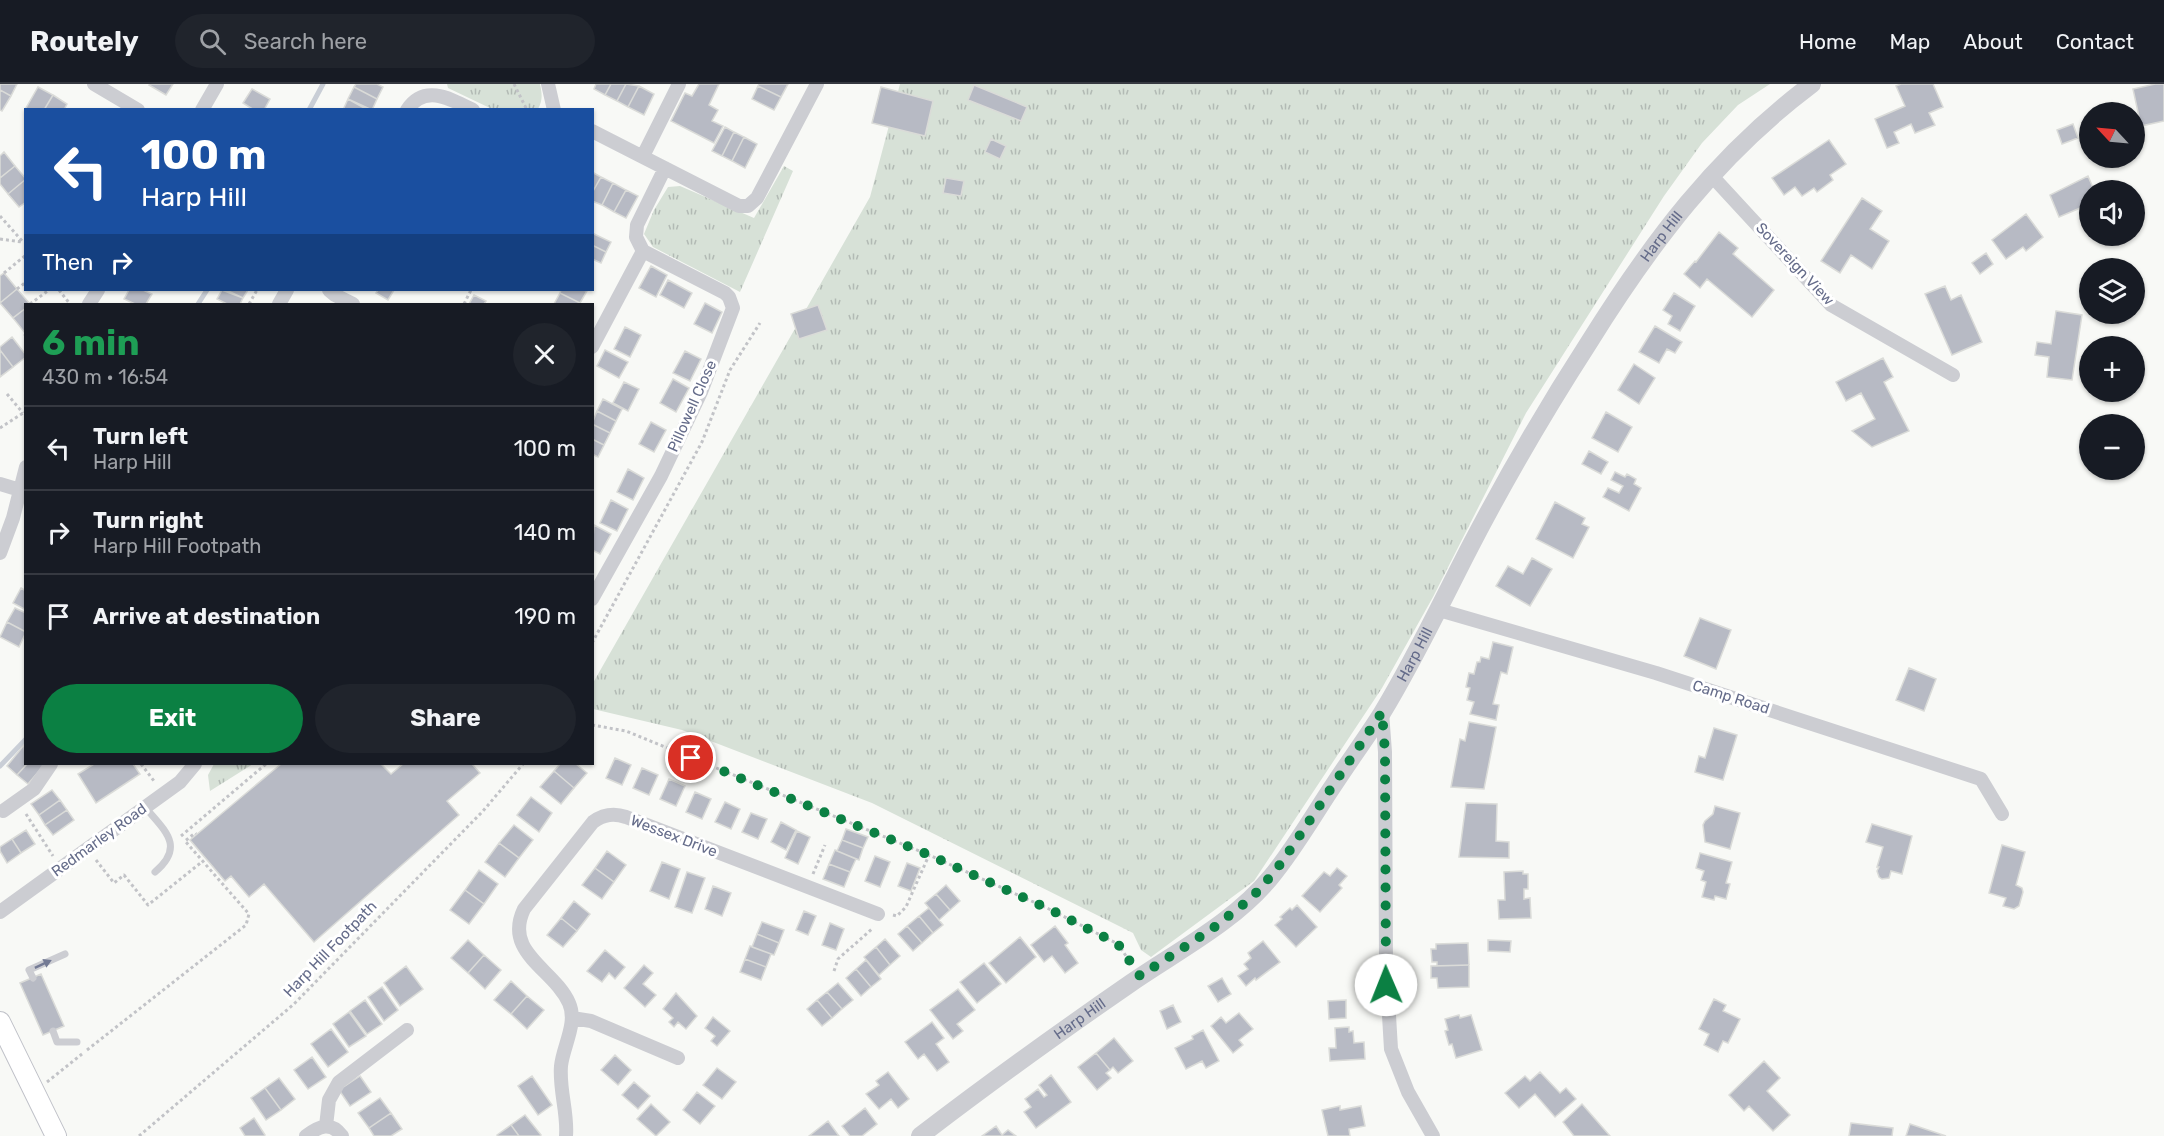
<!DOCTYPE html>
<meta charset="utf-8">
<style>
:root{--surface:#171b24;--page:#20242c;--text:#f1f3f6;--muted:#9ea1a6;--line:#363941;--accent:#0b8043}
body{margin:0;font-family:Rubik,sans-serif;background:var(--page);color:var(--text);height:100vh;display:flex;flex-direction:column;font-size:22px;white-space:nowrap}
*{box-sizing:border-box;margin:0}
p{font-size:20px;color:var(--muted)}
.icon{flex:none;width:33px;height:33px;fill:none;stroke:currentColor;stroke-width:2;stroke-linecap:round;stroke-linejoin:round}
.map{position:relative;flex:1;overflow:hidden}
.side{position:absolute;left:24px;top:219px;width:570px;height:462px;display:flex;flex-direction:column;background:var(--surface);border-radius:0px;box-shadow:0 2px 4px #0004}
.side>*{flex:none}
.banner{position:absolute;left:24px;top:24px;width:570px;height:183px;border-radius:0px;box-shadow:0 2px 4px #0004;background:#1a4fa0;color:#fff;overflow:hidden}
.needle{width:39px;rotate:296deg}
.controls{position:absolute;left:2079px;top:18px;display:grid;gap:12px}
.controls a{display:grid;place-items:center;width:66px;height:66px;border-radius:50%;background:var(--surface);box-shadow:0 2px 4px #0004;font-size:30px}
.pin{position:absolute;display:grid;place-items:center;width:51px;height:51px;color:#fff;margin:-26px;border:3px solid #fff;border-radius:50%;box-shadow:0 2px 6px #0007}
.me{position:absolute;width:66px;margin:-33px;rotate:359deg;stroke-linejoin:round;filter:drop-shadow(0 0 4px #0008)}
.turn{display:flex;align-items:center;gap:21px;height:126px;padding:0 18px;font-size:27px}
.turn .icon{width:78px;height:78px;stroke-width:2.5}
.turn b{display:block;font-size:42px;line-height:51px}
.then{display:flex;align-items:center;height:57px;padding:0 18px;background:#0003;gap:12px;font-size:22px}
.round{display:grid;place-items:center;flex:none;width:63px;height:63px;border-radius:32px;background:var(--page)}
.summary{display:flex;align-items:center;justify-content:space-between;height:102px;padding:0 18px}
h1{font-size:36px;font-weight:700;line-height:45px;color:#1e9e55}
.action{display:flex;gap:12px;margin-top:auto;padding:12px 18px}
.action a{flex:1;height:69px;border-radius:36px;background:var(--accent);color:#fff;font-size:24px;font-weight:700;line-height:69px;text-align:center}
.action a+a{background:var(--page);color:var(--text)}
ul{padding:0;list-style:none}
li{display:flex;align-items:center;gap:18px;height:84px;padding:0 18px;border-top:2px solid var(--line)}
li div{flex:1}
li b{display:block;font-size:22px}
li em{font-style:normal}
header{display:flex;align-items:center;gap:36px;box-sizing:border-box;height:84px;padding:0 30px;background:var(--surface);border-bottom:2px solid var(--line)}
header strong{font-size:28px}
nav{display:flex;gap:33px;margin-inline-start:auto;font-size:21px}
.search{width:420px;height:54px;background:var(--page);display:flex;align-items:center;gap:15px;box-sizing:border-box;padding:0 21px;border-radius:33px;color:var(--muted);font-size:22px}
.map>svg:first-child{display:block}
.grass{fill:url(#grass-tufts)}
.lines{fill:none;stroke-linecap:round;stroke-linejoin:round}
.stream{stroke:#c9ced6;stroke-width:5}
.building{fill:#b7bac4;stroke:#dadbd8;stroke-width:1.5}
.secondary-casing{stroke:#bfc1c8;stroke-width:22}
.path{stroke:#c2c3c7;stroke-width:3;stroke-dasharray:3 3;stroke-linecap:butt}
.service{stroke:#cccdd2;stroke-width:7}
.minor{stroke:#cccdd2;stroke-width:14}
.tertiary{stroke:#cccdd2;stroke-width:18}
.secondary{stroke:#fff;stroke-width:20}
.oneway{fill:#747b95}
.route{stroke:#0b8043;stroke-width:10;stroke-dasharray:0 18}
.labels{text-anchor:middle;dominant-baseline:central;stroke-width:6;stroke-linejoin:round;paint-order:stroke}
.street-label{font-size:15px;fill:#656c8a;stroke:#fff}
</style>
<header>
<strong>Routely</strong>
<div class="search"><svg class="icon" aria-label="search" viewBox="0 0 24 24"><circle cx="10" cy="10" r="6"/><path d="M15 15l6 6"/></svg>Search here</div>
<nav><a>Home</a><a>Map</a><a>About</a><a>Contact</a></nav>
</header>
<div class="map">
<svg width="2164" height="1052" viewBox="0 0 2164 1052">
<defs>
<pattern id="grass-tufts" width="24" height="20" patternUnits="userSpaceOnUse" patternTransform="scale(1.5)"><rect width="24" height="20" fill="#d7e1d7"/><path d="M3 7l-1-3M5 7V3M7 7l1-3M15 17l-1-3M17 17v-4M19 17l1-3" fill="none" stroke="#b2bab4"/></pattern>
</defs>
<rect width="100%" height="100%" fill="#f8f9f6"/>
<path class="grass" d="M447 0H540C542 10 543 16 538 25H492L448 4Z
M900 0H1770L1738 21 1702 59 1664 112 1526 329 1433 513 1382 604 1254 797 1151 873 1141 866 1133 849 872 719 682 646 593 625V599L870 113Z
M784 82 793 87 740 208 653 163 644 150 654 126 668 103 680 102 754 134Z
M214 680H253L210 707 208 691Z"/>
<g class="lines">
<path class="stream" d="M309 26 323 0
M198 220 207 206
M0 682 26 655"/>
</g>
<path class="building" d="M0 0H17L11 12 0 6Z
M150 0H173L166 11 149 1Z
M356 0H377L383 3 377 15 354 3Z
M596 0H611L605 11 594 5Z
M611 0H626L617 17 605 11Z
M626 0 639 2 628 23 617 17Z
M699 0H719L709 21 718 26 712 37 723 42 714 59 671 37 685 9 692 12Z
M759 0H788L781 13 758 2Z
M1901 0H1933L1943 23 1929 29 1935 41 1915 49 1911 40 1894 48 1899 59 1887 64 1875 35 1905 22 1896 2Z
M2155 0H2164V37L2141 42 2133 5Z
M974 1 1027 23 1021 37 968 16Z
M639 2 654 10 644 31 628 23Z
M758 2 781 13 774 26 752 15Z
M38 3 53 11 44 26H29L26 24Z
M354 3 377 15 372 26 348 15Z
M881 3 933 17 925 52 872 39Z
M252 5 270 15 264 26H254L243 19Z
M0 6 11 12 2 27 0 26Z
M53 11 67 20 64 26H44Z
M348 15 368 26H343Z
M2073 40 2078 54 2062 60 2057 46Z
M725 43 734 48 722 72 712 67Z
M734 48 744 53 732 77 722 72Z
M744 53 757 60 745 84 732 77Z
M991 55 1006 62 1000 75 985 68Z
M1829 56 1846 80 1830 91 1833 96 1817 108 1814 104 1802 112 1795 103 1784 111 1772 94Z
M4 68 15 82 0 94V72Z
M15 82 26 95 8 110 0 100V94Z
M592 88 601 93 592 109Z
M2088 92 2094 106H2090V123L2086 124 2085 122 2059 133 2050 111Z
M601 93 613 99 602 121 592 117V109Z
M946 94 964 97 961 112 943 109Z
M26 95V118L19 123 8 110Z
M613 99 626 106 614 128 602 121Z
M626 106 638 112 626 134 614 128Z
M1862 114 1882 127 1870 145 1889 157 1872 185 1851 171 1840 189 1821 177Z
M2026 130 2043 153 2026 167 2023 163 2006 175 1992 156Z
M1719 148 1738 164 1733 170 1774 206 1752 233 1707 195 1700 204 1684 190 1695 177 1696 178Z
M592 149 611 158 606 168 592 161Z
M592 161 606 168 601 179 592 175Z
M1986 169 1993 180 1980 190 1972 179Z
M651 182 667 191 656 213 639 204Z
M4 189 17 205 0 219V192Z
M668 196 692 209 684 224 660 211Z
M1945 202 1951 216 1961 211 1982 258 1952 271 1925 210Z
M17 205 30 220H26V224L13 234 0 219Z
M129 206H143L152 210 146 220H135L124 215Z
M222 206 243 214 240 220H227L217 215Z
M226 206H248L243 214Z
M378 206H394L388 216 376 209Z
M561 206H583L587 207 580 219 560 209Z
M560 209 580 219V220H554Z
M1674 209 1695 222 1680 247 1668 240 1672 232 1663 226Z
M474 211 486 217 484 220H469Z
M705 219 722 228 712 249 694 240Z
M818 221 827 246 799 255 791 230Z
M26 224V248L25 249 13 234Z
M2056 227 2082 231 2072 296 2047 293 2049 273 2035 271 2037 258 2051 260Z
M1655 242 1682 258 1675 269 1667 265 1659 279 1639 268Z
M625 243 641 251 630 273 614 265Z
M12 253 26 271V273L13 283 0 266V263Z
M0 266 13 283 0 293Z
M605 266 628 278 619 294 597 282Z
M685 267 701 275 690 297 673 289Z
M1883 274 1893 293 1884 298 1909 347 1872 363 1852 347 1875 335 1861 309 1846 317 1836 298Z
M1634 280 1655 294 1639 320 1618 306Z
M673 295 689 304 676 328 660 319Z
M624 298 639 305 628 327 613 319Z
M603 315 622 325 616 337 597 327Z
M597 327 616 337 610 349 592 340Z
M1606 328 1632 343 1618 368 1592 354Z
M651 338 666 346 654 368 639 360Z
M592 340 610 349 604 361 592 355Z
M592 355 604 361 598 373 592 370Z
M1589 367 1608 378 1601 390 1582 380Z
M628 385 644 394 633 416 617 408Z
M1615 388 1625 393 1627 390 1636 395 1634 400 1641 404 1629 427 1603 413 1608 404 1619 409 1623 402 1611 396Z
M611 416 628 425 617 447 600 439Z
M1555 418 1585 434 1582 440 1589 443 1573 474 1536 455Z
M594 441 611 450 600 470 592 466Z
M1532 474 1552 485 1530 522 1496 502 1508 482 1523 490Z
M21 504 26 507V526L13 519Z
M15 524 26 529V548L7 538Z
M1700 534 1731 546 1716 585 1684 572Z
M7 538 26 548 19 563 0 553Z
M1493 558 1513 563 1507 590 1501 588 1493 620 1499 621 1496 636 1470 630 1474 618 1467 616 1470 604 1466 603 1469 589 1474 590 1477 578H1480L1481 573 1489 575Z
M1909 584 1936 595 1924 627 1896 616Z
M1469 638 1496 643 1484 705 1451 703 1460 655 1465 657Z
M1714 644 1737 651 1723 696 1695 688 1699 672 1705 674Z
M24 661 26 680H27L17 691 7 682Z
M615 674 631 681 622 701 606 694Z
M27 680H45L28 700 17 691Z
M94 680H133L140 690 96 719 78 690Z
M281 680H381L391 690 403 680H472L480 689 447 717 459 731 314 858 264 800 249 813 231 792 225 797 190 756Z
M560 680H576L587 689 574 704 554 687Z
M642 684 658 691 649 711 633 704Z
M554 687 574 704 561 720 540 703Z
M669 695 685 702 676 722 660 715Z
M52 706 60 716 39 731 31 720Z
M695 708 711 715 702 735 686 728Z
M531 713 552 729 539 748 517 731Z
M60 716 67 726 45 741 39 731Z
M725 718 740 725 731 745 715 738Z
M1466 719 1497 720 1496 757 1509 758V774L1459 773Z
M1715 722 1740 729 1730 765 1705 758 1703 741 1705 737 1713 730Z
M67 726 74 736 53 751 45 741Z
M751 729 767 735 758 755 742 748Z
M781 738 796 746 786 766 771 758Z
M1872 740 1912 752 1902 790 1891 787 1889 794 1882 795 1879 793 1877 787 1879 783H1877L1883 763 1866 758Z
M514 741 533 756 519 774 499 759Z
M846 745 868 753 863 764 842 756Z
M26 746 35 760 21 769 12 755Z
M797 747 810 753 798 780 785 774Z
M12 755 21 769 7 779 0 767V763Z
M842 756 863 764 859 776 837 767Z
M499 759 519 774 505 793 485 778Z
M2002 761 2025 768 2016 801 2022 804 2023 808 2019 822 2014 825 2003 822 2006 814 1989 809Z
M835 766 856 775 850 788 829 780Z
M607 767 626 781 614 798 595 784Z
M1700 769 1732 778 1726 799 1730 800 1726 815 1715 812 1714 816 1702 813 1706 798 1701 796 1704 787 1696 784Z
M875 772 890 778 880 803 865 797Z
M662 778 680 785 669 815 650 807Z
M907 779 920 784 911 807 898 802Z
M829 780 850 788 844 803 823 795Z
M595 784 614 798 602 815 582 801Z
M1337 784 1347 792 1339 801 1342 804 1320 828 1302 812 1324 788 1330 792Z
M479 786 498 800 484 820 465 806Z
M1523 787V790H1528V805H1524V815L1530 814 1531 834 1499 835 1498 816H1505L1504 788Z
M687 788 705 794 692 829 675 823Z
M946 801 960 817 950 826 936 810Z
M713 802 731 809 722 832 705 825Z
M465 806 484 820 469 840 450 826Z
M936 810 950 826 939 836 925 819Z
M574 817 590 830 577 847 561 834Z
M1297 821 1317 843 1296 863 1275 841 1282 835 1280 833 1290 824 1292 826Z
M929 824 943 841 933 849 919 832Z
M804 827 816 832 808 851 796 846Z
M919 832 933 849 922 859 907 842Z
M561 834 577 847 563 863 547 851Z
M762 838 784 846 779 859 757 850Z
M830 839 844 845 836 866 822 861Z
M907 842 922 859 913 867 898 850Z
M1055 842 1068 859 1065 861 1078 879 1065 889 1052 872 1044 878 1031 861Z
M757 850 779 859 774 871 752 863Z
M1020 853 1036 873 1006 899 989 879Z
M885 855 900 872 890 881 876 863Z
M468 856 484 871 468 889 451 874Z
M1488 856 1511 857 1510 868 1488 867Z
M1263 857 1280 878 1256 896 1255 894 1246 902 1238 892 1248 885 1244 880 1251 874 1248 869Z
M1468 859 1469 881 1437 882V878H1432L1431 865H1436V860Z
M750 862 771 870 766 883 745 875Z
M876 863 890 881 879 891 864 873Z
M605 866 625 883 615 895 609 889 602 898 587 887Z
M484 871 501 886 485 905 468 889Z
M745 875 766 883 761 896 740 888Z
M866 876 881 895 871 903 856 885Z
M984 879 1001 900 977 919 960 898Z
M644 881 653 889 643 900 656 911 645 923 624 904Z
M1469 881V903L1438 904 1437 894H1431V882Z
M406 882 423 905 400 922 384 899Z
M856 885 871 903 861 912 846 894Z
M41 890 64 942 43 951 20 899Z
M1222 894 1231 910 1218 918 1208 902Z
M511 897 527 912 511 930 494 916Z
M838 899 853 916 842 925 827 908Z
M382 903 398 926 384 937 368 913Z
M958 905 975 926 957 940 963 947 953 955 930 926Z
M827 908 842 925 832 934 817 916Z
M676 909 697 932 686 945 678 938 674 943 669 938 673 934 663 925Z
M527 912 544 926 527 945 511 930Z
M1714 915 1726 921 1723 927 1740 935 1728 959 1723 957 1718 968 1704 961 1709 950 1699 945Z
M365 916 382 940 367 950 350 927Z
M817 916 832 934 822 942 807 925Z
M1346 916V934L1329 935 1328 917Z
M1173 921 1181 938 1167 945 1160 927Z
M349 928 366 952 349 963 333 940Z
M1239 929 1253 945 1239 956 1243 961 1233 969 1211 942 1221 933 1226 939Z
M1459 931 1460 934 1471 931 1482 966 1456 974 1452 960 1449 961 1445 947 1448 946 1445 935Z
M713 933 730 947 717 962 711 957 715 952 705 944Z
M932 938 944 954 936 960 949 978 937 987 924 970 918 975 905 958Z
M1349 943V948L1353 947 1354 959 1364 958 1365 975 1330 977 1329 964H1336L1335 944Z
M331 945 348 968 328 983 311 960Z
M1203 946 1219 977 1206 984 1202 977 1186 985 1175 964 1193 955 1192 952Z
M1114 954 1133 977 1118 989 1113 983 1110 986 1096 969Z
M1096 969 1110 986 1106 989 1111 994 1097 1006 1078 983Z
M615 971 631 986 618 1001 601 986Z
M312 973 326 993 308 1005 294 986Z
M1764 977 1780 994 1767 1007 1790 1031 1773 1047 1749 1022 1744 1027 1729 1011Z
M717 984 736 998 722 1015 703 1001Z
M888 988 909 1015 898 1024 891 1015 879 1025 866 1010 879 1001 876 997Z
M1540 988 1560 1009 1566 1004 1576 1015 1555 1033 1535 1010 1519 1024 1505 1009 1525 992 1530 997Z
M1051 991 1071 1018 1036 1044 1024 1028 1031 1023 1025 1015 1038 1005 1044 1013 1047 1011 1039 1001Z
M360 992 371 1008 350 1022 339 1006Z
M532 992 552 1021 538 1031 518 1002Z
M279 994 295 1015 281 1026 265 1004Z
M634 998 650 1012 638 1025 622 1011Z
M265 1004 281 1026 266 1036 251 1014Z
M697 1008 715 1022 700 1040 683 1026Z
M380 1014 391 1029 369 1044 358 1029Z
M651 1020 670 1038 656 1052 637 1035Z
M1582 1020 1610 1052H1574L1563 1038Z
M1340 1022V1026L1361 1022 1365 1042 1349 1045 1350 1052H1328L1322 1026Z
M865 1024 877 1040 862 1052H850L842 1042Z
M391 1029 402 1045 391 1052H374L369 1044Z
M525 1031 541 1051 540 1052H519L511 1041Z
M254 1034 265 1051 264 1052H245L240 1044Z
M828 1037 839 1052H809Z
M1851 1039 1893 1044 1892 1052H1849Z
M1910 1040 1946 1052H1906Z
M511 1041 519 1052H498L497 1051Z
M996 1042 1002 1051 1008 1046 1016 1052H982Z"/>
<g class="lines">
<g class="secondary-casing">
<path id="secondary" d="M0 938 56 1052"/>
</g>
<path class="path" d="M514 0 527 26
M0 132 24 159
M0 155 22 158
M4 189 26 171
M17 205 26 198
M59 206 70 220
M30 220 49 206
M249 220 257 206
M464 220 471 206
M24 250 26 251
M7 310 23 329
M0 344 23 329 26 330
M592 559 702 358 730 286 760 239
M592 641 626 647 929 771 1049 825 1118 860 1130 878
M141 680 154 697
M26 730 53 772
M181 752 266 680
M96 776 114 799 124 791 148 821 203 777
M813 790 825 761
M893 831 897 832 906 823 929 771
M834 887 838 875 873 844
M87 966 246 841 249 830 185 757 195 749 196 750
M47 998 82 970
M139 1052 294 920 483 727 523 680"/>
<path class="service" d="M145 723C164 746 186 762 155 788
M33 894 29 886 65 870
M53 947 57 958H77"/>
<path class="minor" d="M94 0 138 26
M548 0 554 26
M202 26 217 0
M407 26C424 0 449 14 473 26
M592 47 739 122H748L757 114 817 0
M643 72 679 0
M1711 91 1831 221 1953 291
M329 206 335 211 353 220
M89 220 98 206
M279 220 287 206
M592 263 643 167 636 153 637 141 665 84
M0 400 20 406
M0 469 13 434 26 383
M592 515 661 392 701 308 733 224 729 213 725 209 643 167
M1439 526 1656 589 1981 695 2002 730
M1382 628 1385 668 1386 881 1391 965 1408 1008 1433 1052
M3 727 34 705 51 680
M0 828 180 698 195 680
M572 934 591 937 678 974
M326 1042 329 1016 339 998 407 946
M306 1052C319 1042 331 1037 342 1052
M566 1052C568 1029 559 1006 561 982 563 962 578 939 569 919 554 885 503 869 524 825L593 738C604 730 614 729 626 733L878 830"/>
<path class="tertiary" id="s1" d="M920 1052C989 999 1060 948 1131 899 1179 866 1234 838 1271 793 1295 764 1314 730 1335 699 1350 676 1367 653 1382 629 1415 575 1442 517 1471 461 1507 392 1546 325 1588 260 1651 159 1716 72 1812 0"/>
<use href="#secondary" class="secondary"/>
</g>
<defs><path id="oneway-solid" d="M-6-.8H1V-3.2L6.5 0L1 3.2V.8H-6Z" transform="scale(1.5)"/></defs>
<use class="oneway" href="#oneway-solid" transform="translate(43 880) rotate(-25)"/>
<g class="lines">
<path class="route" d="M691 674 929 771 1049 825 1118 860 1140 892 1212 845 1245 819 1260 805 1282 778 1382 628 1385 668 1386 901"/>
</g>
<g class="labels">
<g class="street-label">
<text stroke="none"><textPath href="#s1" startOffset="1188">Harp Hill</textPath></text>
<text transform="translate(1795 180) rotate(47)">Sovereign View</text>
<text transform="translate(692 322) rotate(-66)">Pillowell Close</text>
<text stroke="none"><textPath href="#s1" startOffset="702">Harp Hill</textPath></text>
<text transform="translate(1731 613) rotate(18)">Camp Road</text>
<text transform="translate(674 752) rotate(21)">Wessex Drive</text>
<text transform="translate(99 756) rotate(-36)">Redmarley Road</text>
<text transform="translate(330 865) rotate(-46)">Harp Hill Footpath</text>
<text stroke="none"><textPath href="#s1" startOffset="198">Harp Hill</textPath></text>
</g>
</g>
</svg>
<div class="controls">
<a><svg class="needle" viewBox="-14 -14 28 28"><path d="M0-13l5 13h-10z" fill="#e53935"/><path d="M0 13l5-13h-10z" fill="#9ea1a6"/></svg></a>
<a><svg class="icon" aria-label="sound" viewBox="0 0 24 24"><path d="M4 9h4l5-4v14l-5-4H4zM17 9q2 3 0 6"/></svg></a>
<a><svg class="icon" aria-label="layers" viewBox="0 0 24 24"><path d="M12 4l9 5-9 5-9-5zM3 14l9 5 9-5"/></svg></a>
<a>+</a>
<a>−</a>
</div>
<div class="pin" style="left:691px;top:674px;background:#d93025"><svg class="icon" aria-label="arrive" viewBox="0 0 24 24"><path d="M6 21V4h12l-3 4 3 4H6"/></svg></div>
<svg class="me" style="left:1386px;top:901px" viewBox="-20 -20 40 40"><circle r="19" fill="#fff"/><path d="M0-13L10 11 0 6-10 11z" fill="#0b8043"/></svg>
<div class="banner">
<div class="turn"><svg class="icon" aria-label="left" viewBox="0 0 24 24"><path d="M17 20v-9H6M10 6l-5 5 5 5"/></svg><div><b>100 m</b>Harp Hill</div></div>
<div class="then">Then<svg class="icon" aria-label="right" viewBox="0 0 24 24"><path d="M7 20v-9h11M14 6l5 5-5 5"/></svg></div>
</div>
<section class="side">
<div class="summary"><div><h1>6 min</h1><p>430 m · 16:54</p></div><a class="round"><svg class="icon" aria-label="close" viewBox="0 0 24 24"><path d="M6 6l12 12M18 6L6 18"/></svg></a></div>
<ul>
<li><svg class="icon" aria-label="left" viewBox="0 0 24 24"><path d="M17 20v-9H6M10 6l-5 5 5 5"/></svg><div><b>Turn left</b><p>Harp Hill</p></div><em>100 m</em></li>
<li><svg class="icon" aria-label="right" viewBox="0 0 24 24"><path d="M7 20v-9h11M14 6l5 5-5 5"/></svg><div><b>Turn right</b><p>Harp Hill Footpath</p></div><em>140 m</em></li>
<li><svg class="icon" aria-label="arrive" viewBox="0 0 24 24"><path d="M6 21V4h12l-3 4 3 4H6"/></svg><div><b>Arrive at destination</b></div><em>190 m</em></li>
</ul>
<div class="action"><a>Exit</a><a>Share</a></div>
</section>
</div>
